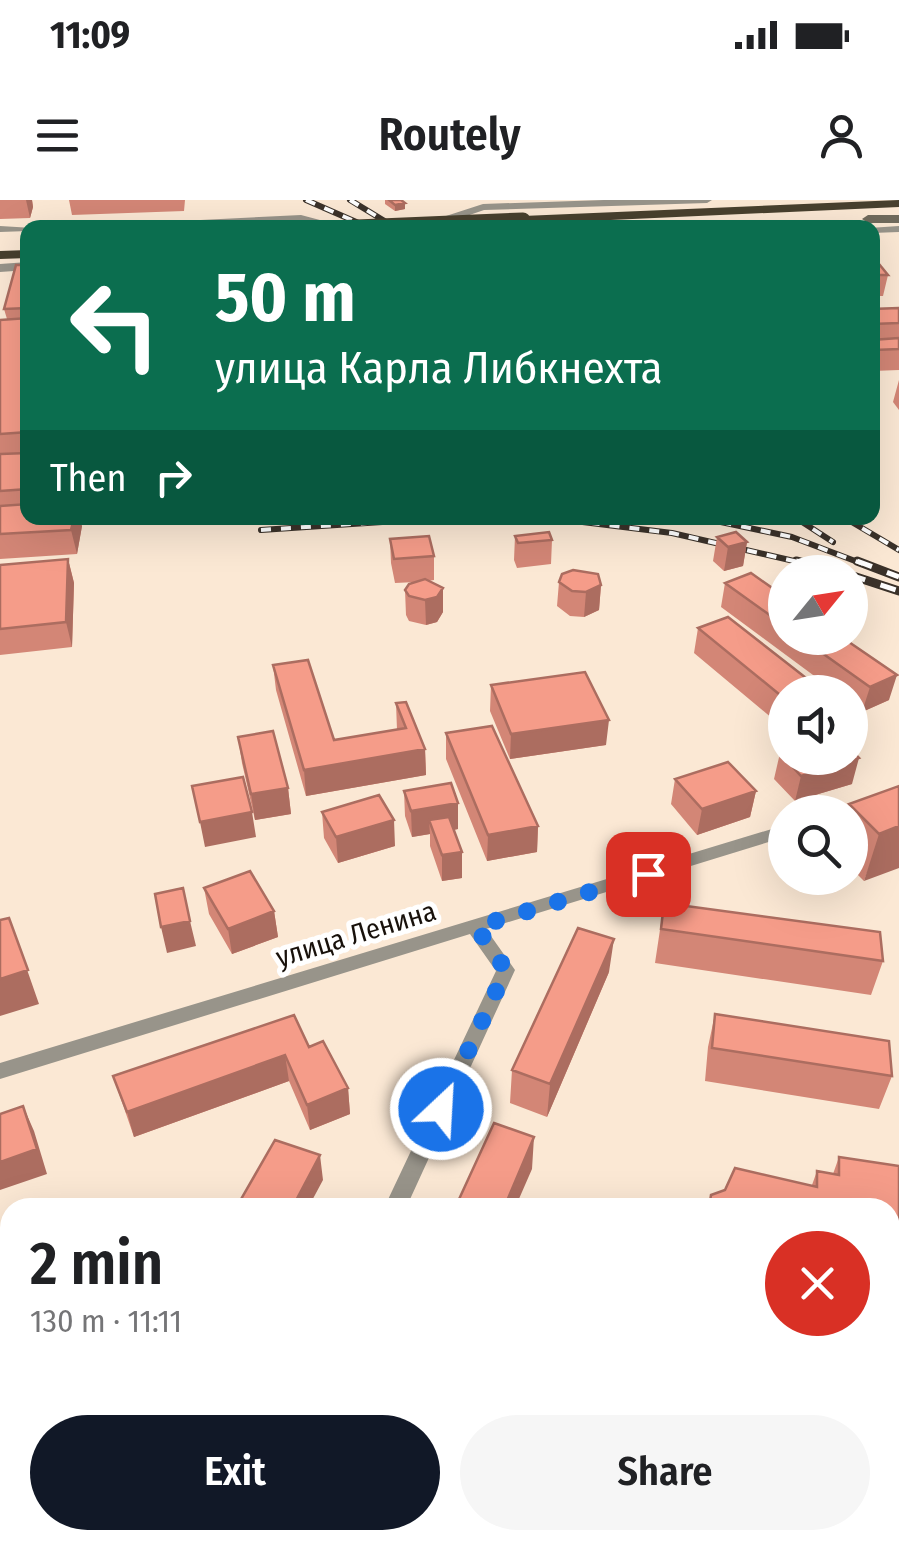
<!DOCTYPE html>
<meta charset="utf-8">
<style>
:root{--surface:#fff;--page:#f6f6f6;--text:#202124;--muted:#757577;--accent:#111827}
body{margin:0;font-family:"Fira Sans Condensed",sans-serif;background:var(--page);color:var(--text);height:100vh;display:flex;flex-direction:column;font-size:38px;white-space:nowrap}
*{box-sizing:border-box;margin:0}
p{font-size:32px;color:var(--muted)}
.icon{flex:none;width:55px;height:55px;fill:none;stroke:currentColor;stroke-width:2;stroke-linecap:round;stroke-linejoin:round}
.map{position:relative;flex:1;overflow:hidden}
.sheet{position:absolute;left:0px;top:998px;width:900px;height:352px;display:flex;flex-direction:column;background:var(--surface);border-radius:30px 30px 0 0;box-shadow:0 10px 40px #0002}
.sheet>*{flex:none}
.guide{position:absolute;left:20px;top:20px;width:860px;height:305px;border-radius:20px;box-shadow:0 10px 40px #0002;background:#0b6e4f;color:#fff;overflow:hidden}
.needle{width:65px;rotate:60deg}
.buttons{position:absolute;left:768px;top:355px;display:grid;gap:20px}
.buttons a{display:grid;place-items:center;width:100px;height:100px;border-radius:50%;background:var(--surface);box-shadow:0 10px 40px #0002;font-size:50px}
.pin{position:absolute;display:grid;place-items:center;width:85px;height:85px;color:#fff;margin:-42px;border-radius:20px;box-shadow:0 5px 15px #0006}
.me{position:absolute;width:110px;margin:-55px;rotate:25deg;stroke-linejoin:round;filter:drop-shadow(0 0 8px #0008)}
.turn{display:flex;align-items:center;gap:35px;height:210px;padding:0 30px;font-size:45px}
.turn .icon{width:130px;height:130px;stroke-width:2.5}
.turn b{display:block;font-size:70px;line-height:85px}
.then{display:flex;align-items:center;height:95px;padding:0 30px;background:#0003;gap:20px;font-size:38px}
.round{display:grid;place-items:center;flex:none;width:105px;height:105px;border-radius:52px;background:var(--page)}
.overview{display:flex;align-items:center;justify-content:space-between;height:170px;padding:0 30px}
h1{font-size:60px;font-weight:600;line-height:75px}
.action{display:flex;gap:20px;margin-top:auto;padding:20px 30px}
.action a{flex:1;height:115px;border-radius:60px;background:var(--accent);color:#fff;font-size:40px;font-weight:600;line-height:115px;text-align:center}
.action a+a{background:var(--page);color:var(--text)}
.status{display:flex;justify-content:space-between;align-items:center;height:70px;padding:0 50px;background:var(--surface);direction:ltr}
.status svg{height:28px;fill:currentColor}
header{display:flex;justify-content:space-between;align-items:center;height:130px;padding:0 30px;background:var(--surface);font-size:45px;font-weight:600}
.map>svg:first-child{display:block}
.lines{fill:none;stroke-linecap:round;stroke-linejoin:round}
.minor{fill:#98948a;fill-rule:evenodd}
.tertiary{fill:#98948a;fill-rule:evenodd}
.secondary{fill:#706a5c;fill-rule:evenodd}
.trunk{fill:#48402e;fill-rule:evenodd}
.rail-far1-casing{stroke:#3b322a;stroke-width:6}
.rail-casing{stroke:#3b322a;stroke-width:9}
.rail-far1{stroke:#fff;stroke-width:4;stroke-dasharray:10;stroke-linecap:butt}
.rail{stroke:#fff;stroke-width:5;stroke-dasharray:16;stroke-linecap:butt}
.trunk-bridge{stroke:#48402e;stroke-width:15}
.wall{fill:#d38676}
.shaded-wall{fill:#ac6d60}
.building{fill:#f59c89;stroke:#ac6d60;stroke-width:2.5}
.route{stroke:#1a73e8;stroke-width:18;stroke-dasharray:0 32.4}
.labels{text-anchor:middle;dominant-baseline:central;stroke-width:10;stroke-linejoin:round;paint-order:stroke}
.street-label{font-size:28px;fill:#18110b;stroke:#fff}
</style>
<div class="status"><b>11:09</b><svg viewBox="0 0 49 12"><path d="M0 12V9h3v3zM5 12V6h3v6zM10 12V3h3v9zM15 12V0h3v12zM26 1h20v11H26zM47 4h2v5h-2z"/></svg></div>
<header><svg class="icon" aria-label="menu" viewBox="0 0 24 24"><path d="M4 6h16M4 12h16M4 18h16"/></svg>Routely<svg class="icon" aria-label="person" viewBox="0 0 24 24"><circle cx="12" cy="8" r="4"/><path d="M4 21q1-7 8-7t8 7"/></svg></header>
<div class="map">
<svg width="899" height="1348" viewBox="0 0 899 1348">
<rect width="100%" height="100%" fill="#fbe8d4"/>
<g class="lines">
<path class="minor" d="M785 625V637L486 729 515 770 406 1008H384L496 771 470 734 0 879V863Z
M226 1340H252L249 1348H223Z
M856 1340H882L883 1348H857Z"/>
<path class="tertiary" d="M604 0H712L707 3 484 10 455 20 454 28H443L446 16 483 4Z
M301 15 350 28 301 21 39 28Z
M0 26 33 28H28V31L0 32Z
M899 26V32L872 33V28H869Z
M28 62V70L0 72V64Z"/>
<path class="secondary" d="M899 15V23H868L862 19 868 15Z"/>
<path class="trunk" d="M899 0V7L523 24 516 20 523 16Z
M28 50V58L0 59V51Z"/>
<g class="rail-far1-casing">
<path id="rail-far1" d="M306 0 370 28
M350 0 396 28
M550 318 672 333 807 364
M702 318 792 337 863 364
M796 318 833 342
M845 318 899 350
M261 330 443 318"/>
</g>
<g class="rail-casing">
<path id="rail" d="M796 361 843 372
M857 361 899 377
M850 375 899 391"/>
</g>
<use href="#rail-far1" class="rail-far1"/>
<use href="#rail" class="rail"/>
<path class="trunk-bridge" d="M333 28 523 20"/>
</g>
<path class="wall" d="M0 0H32L33 7 30 18 0 19Z
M69 0H185L184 11 72 15Z
M385 0H401L405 9 395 11 385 4Z
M872 64 888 75 883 96H872Z
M28 65V318L82 326 77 354 0 359V120L7 119 4 109Z
M899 108V170L872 171V109Z
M899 180V210L893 202Z
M409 318H444L410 320Z
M511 318H571L570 324Z
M515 336 552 340 551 364 517 368 514 360Z
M717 337 747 342 743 366 724 371 713 361Z
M390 339 434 356V380L428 381 443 412 437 422 426 425 409 421 406 415 405 390 416 382 395 383 391 363Z
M68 359 74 383 72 447 0 455V365Z
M559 382 601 385 599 410 584 417 570 416 557 406Z
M725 383 785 397V438H843L889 500 862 512 850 503V492H836L721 407Z
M698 428 785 492V529L694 453Z
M273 465 334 540 397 530 396 503 425 549 426 575 306 596 276 490Z
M491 485 606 545 510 559 490 511Z
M446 533 538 626 537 652 487 661 446 559Z
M238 537 288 588 291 614 255 620 242 563Z
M780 553 852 584 795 601 774 579Z
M675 579 756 591 750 617 697 635 671 604Z
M899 586 864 681 850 667V612H846L849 604Z
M404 591 458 629 454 630 462 678 442 681 430 646V634L412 637 405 616Z
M322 612 395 646 338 663 324 638Z
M204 688 274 711 278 737 232 754 209 714Z
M664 703 883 761 871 795 655 763Z
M609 772 547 917 510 903 512 870Z
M715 814 892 876 879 909 705 881 708 847Z
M309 847 348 888 350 914 310 930 289 881 134 937 113 876Z
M839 957 899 966V1168L890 1167V1008H708L711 995 812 985 817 971 833 974Z
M665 1340H830L831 1347 703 1348Z"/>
<path class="shaded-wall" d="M26 0H32L33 7 30 18Z
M405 3V9L395 11V5Z
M74 318H80L82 326 77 354 71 330Z
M747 342 743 366 724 371 728 347Z
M68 359 74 383 72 447 66 422Z
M601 385 599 410 584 417 586 392Z
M443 388V412L437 422 426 425 425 400Z
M897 475 889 500 862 512 870 487Z
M609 520 606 545 510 559 511 534Z
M425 549 426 575 306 596 304 570Z
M859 558 852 584 795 601 801 576Z
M288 588 291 614 255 620 251 594Z
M756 591 750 617 697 635 702 609Z
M458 603V629L434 633 429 620 430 634 412 637 411 611Z
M252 612 256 637 205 647 200 622Z
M394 620 395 646 338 663 336 637Z
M538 626 537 652 487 661 488 635Z
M899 626V668L864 681 879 634Z
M462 652V678L442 681V655Z
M274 711 278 737 232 754 228 729Z
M9 718 39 804 0 816V779Z
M190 721 196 746 167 753 161 727Z
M614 739 609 772 547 917 550 884Z
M285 855 289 881 134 937 127 912Z
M348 888 350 914 310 930 307 905Z
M23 906 34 931 47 974 0 990V962Z
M534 937 532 969 515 1008H504Z
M320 955 323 980 308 1008H292Z
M110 1340H130L126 1348H106Z
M378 1340H390L387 1348H374Z"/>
<path class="building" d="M389 0H401L405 3 395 5Z
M872 64H879L888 75H875L872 72Z
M16 65H28V108L4 109Z
M899 108V123L872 124V109Z
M28 118V232L0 234V120Z
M899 138V149L874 150 872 149V140Z
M28 253V289L0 291V254Z
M28 304V318H74L71 330 0 334V306Z
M549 332 552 340 518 343 515 336Z
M736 332 747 342 728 347 717 337Z
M429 336 434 356 394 359 390 339Z
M68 359 66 422 0 429V365Z
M573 370 598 374 601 385 586 392 572 391 559 382 562 374Z
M751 373 785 397V426L725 383Z
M425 379 443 388 437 397 425 400 409 396 405 390 409 384Z
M728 417 824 492H785V499L698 428Z
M801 438H843L897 475 870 487Z
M308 460 334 540 406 528 396 503 406 502 425 549 304 570 273 465Z
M585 472 609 520 511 534 491 485Z
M492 526 538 626 488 635 446 533Z
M273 531 288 588 251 594 238 537Z
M850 549 859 558 801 576 780 553 785 552V558H850Z
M728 562 756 591 702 609 675 579Z
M243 577 252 612 200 622 192 586Z
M451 583 458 603 411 611 404 591Z
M899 586V626L879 634 849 604Z
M379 595 394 620 336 637 322 612Z
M449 617 462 652 442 655 429 620Z
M250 671 274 711 228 729 204 688Z
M183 688 190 721 161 727 155 694Z
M664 703 880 732 883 761 661 729Z
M9 718 28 770 0 779V720Z
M578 728 614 739 550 884 512 870Z
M715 814 889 841 892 876 712 848Z
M294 815 309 847 323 841 348 888 307 905 285 855 127 912 113 876Z
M23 906 37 949 0 962V914Z
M494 923 534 937 504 1008H455Z
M275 940 320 955 292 1008H236Z
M839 957 899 966V1136L890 1135V1008H709L711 995 725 990 735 968 817 987V971L839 975Z
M52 1340H110L106 1348H48Z
M301 1340H378L374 1348H298Z
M796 1340H830L831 1347Z"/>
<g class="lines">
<path class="route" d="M441 909 506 770 476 727 648 674"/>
</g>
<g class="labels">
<g class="street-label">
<text transform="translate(356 734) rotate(-17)">улица Ленина</text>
</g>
</g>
</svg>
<div class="buttons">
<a><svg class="needle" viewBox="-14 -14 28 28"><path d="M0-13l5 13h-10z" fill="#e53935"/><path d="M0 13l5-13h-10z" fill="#757577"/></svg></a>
<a><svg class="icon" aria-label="sound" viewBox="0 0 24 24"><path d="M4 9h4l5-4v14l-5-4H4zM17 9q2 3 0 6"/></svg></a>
<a><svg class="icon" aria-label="search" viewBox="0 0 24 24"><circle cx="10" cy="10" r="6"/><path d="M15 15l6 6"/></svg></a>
</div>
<div class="pin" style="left:648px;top:674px;background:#d93025"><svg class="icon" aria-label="arrive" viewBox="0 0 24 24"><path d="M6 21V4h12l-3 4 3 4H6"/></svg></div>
<svg class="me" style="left:441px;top:909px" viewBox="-20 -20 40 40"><circle r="17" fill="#1a73e8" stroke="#fff" stroke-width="3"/><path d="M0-11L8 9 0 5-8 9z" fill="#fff"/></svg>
<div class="guide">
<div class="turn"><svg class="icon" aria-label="left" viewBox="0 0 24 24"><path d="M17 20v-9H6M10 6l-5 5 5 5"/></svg><div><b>50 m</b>улица Карла Либкнехта</div></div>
<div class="then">Then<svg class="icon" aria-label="right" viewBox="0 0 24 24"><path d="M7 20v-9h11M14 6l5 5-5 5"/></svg></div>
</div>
<section class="sheet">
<div class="overview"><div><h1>2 min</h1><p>130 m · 11:11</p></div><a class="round" style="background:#d93025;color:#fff"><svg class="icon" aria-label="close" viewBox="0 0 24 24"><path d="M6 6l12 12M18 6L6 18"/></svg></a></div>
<div class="action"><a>Exit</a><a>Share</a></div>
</section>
</div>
